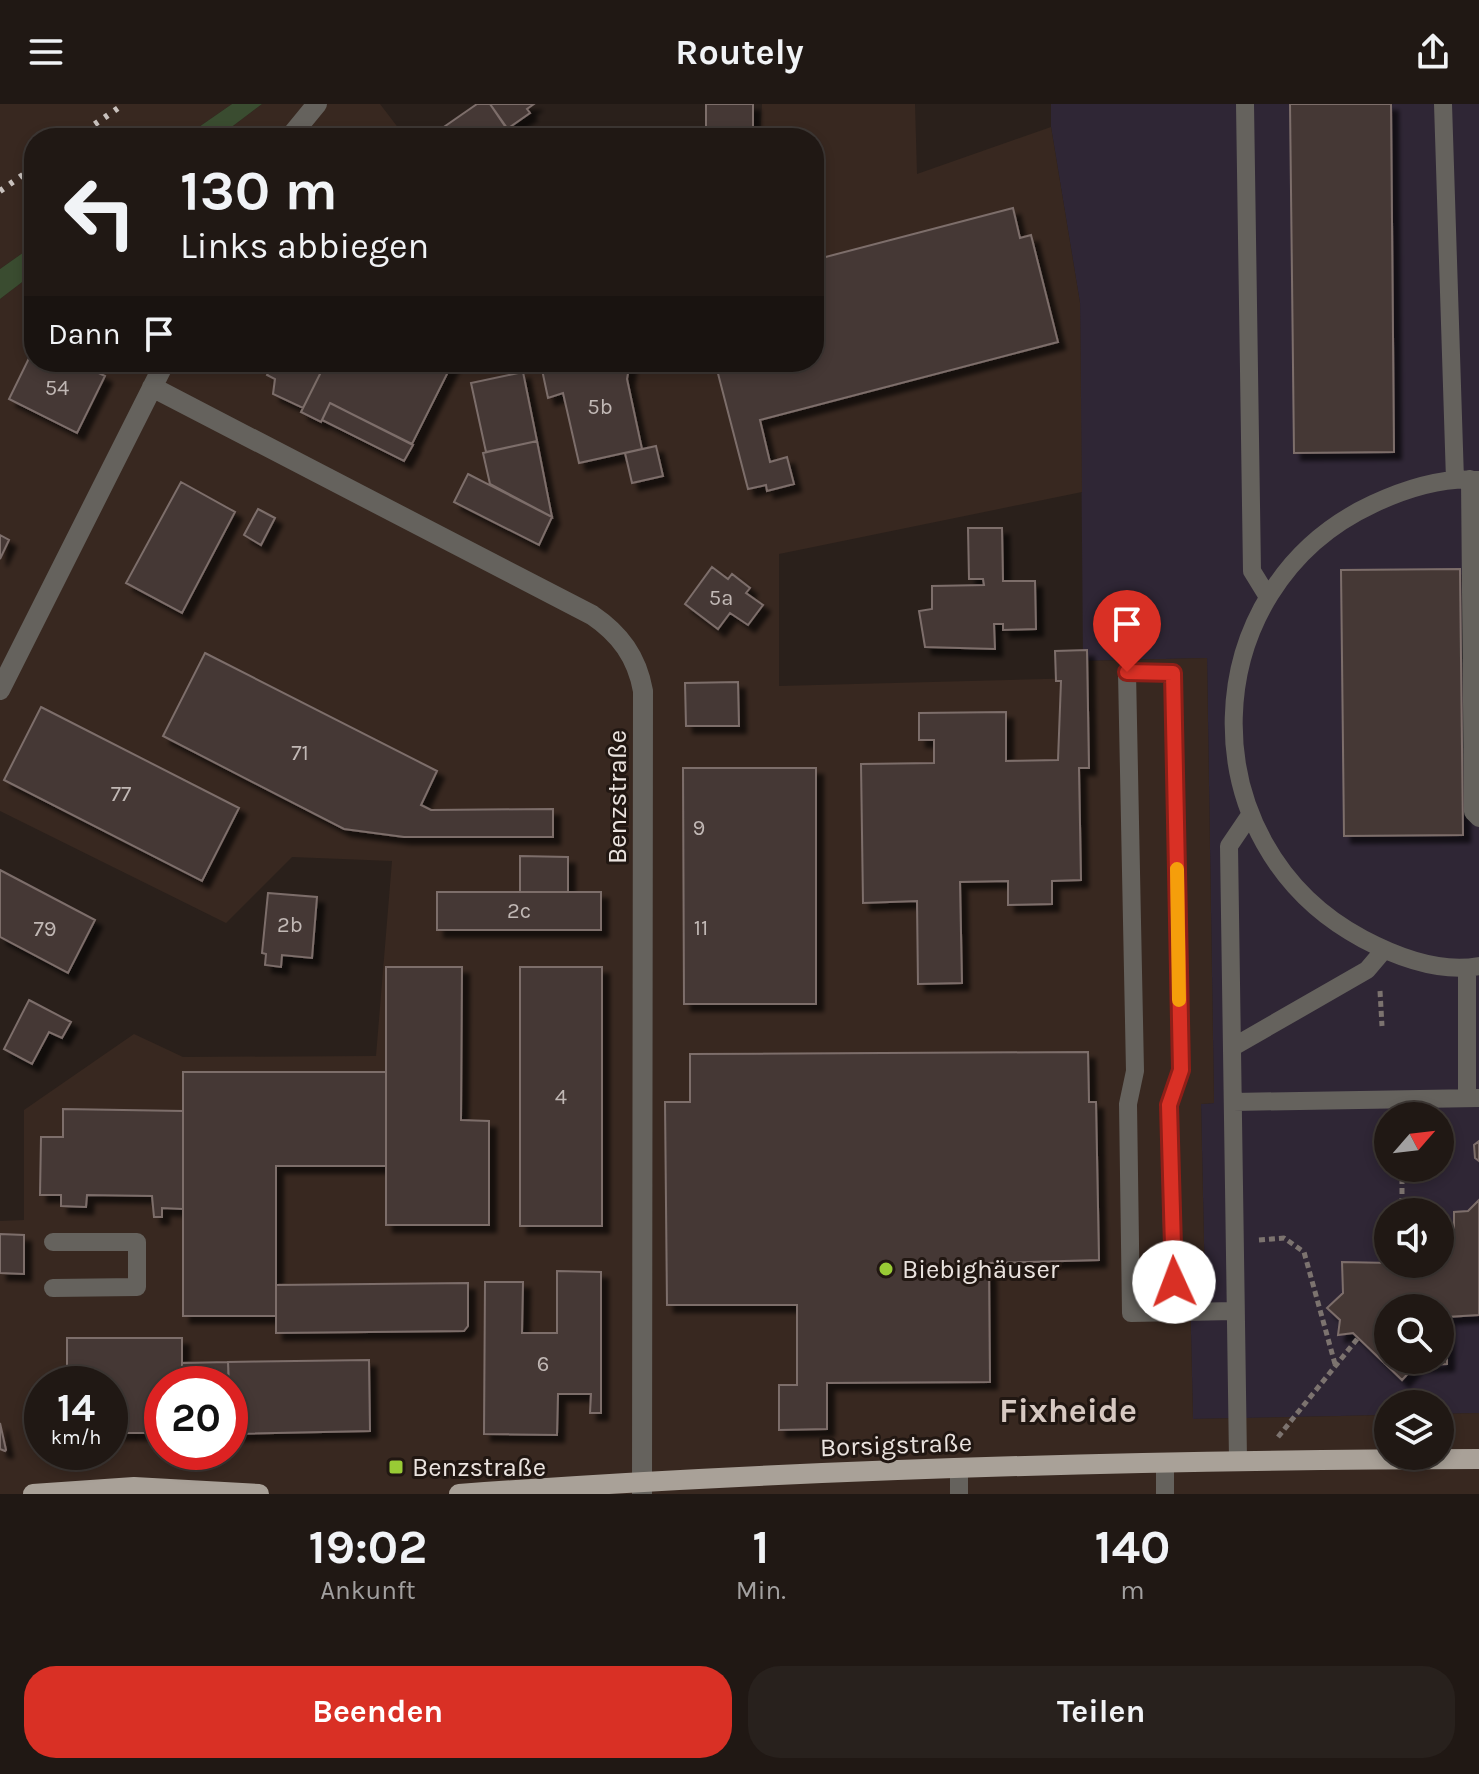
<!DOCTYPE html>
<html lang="de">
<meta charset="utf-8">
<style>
:root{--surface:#201814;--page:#28211d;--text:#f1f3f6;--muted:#a2a0a0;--line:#3d3734;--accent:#d93025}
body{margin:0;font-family:Karla,sans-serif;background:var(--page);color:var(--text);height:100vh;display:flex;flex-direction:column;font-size:30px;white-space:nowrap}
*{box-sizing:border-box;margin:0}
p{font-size:26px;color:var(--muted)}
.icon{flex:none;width:44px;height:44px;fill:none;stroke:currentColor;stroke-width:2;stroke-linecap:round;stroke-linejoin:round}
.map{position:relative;height:1390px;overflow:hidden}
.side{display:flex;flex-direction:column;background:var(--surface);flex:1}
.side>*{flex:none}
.banner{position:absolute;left:24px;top:24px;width:800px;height:244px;border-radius:32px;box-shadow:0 4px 12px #0003,0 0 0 2px var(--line);background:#201814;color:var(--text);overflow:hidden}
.needle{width:52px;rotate:62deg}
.fabs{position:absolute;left:1374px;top:998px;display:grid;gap:16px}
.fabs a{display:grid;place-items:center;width:80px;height:80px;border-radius:50%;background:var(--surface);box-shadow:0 4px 12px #0003,0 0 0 2px var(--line);font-size:40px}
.speed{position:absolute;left:24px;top:1262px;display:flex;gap:16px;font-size:40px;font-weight:700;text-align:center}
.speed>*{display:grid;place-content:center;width:104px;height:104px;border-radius:50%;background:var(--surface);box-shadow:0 4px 12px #0003,0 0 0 2px var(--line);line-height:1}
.speed small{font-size:20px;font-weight:400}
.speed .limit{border:12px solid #d22;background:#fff;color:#111}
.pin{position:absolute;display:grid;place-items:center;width:68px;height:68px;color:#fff;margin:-82px -34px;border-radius:50% 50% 50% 0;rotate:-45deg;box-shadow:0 0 8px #0007}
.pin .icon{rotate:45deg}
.me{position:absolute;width:88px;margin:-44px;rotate:358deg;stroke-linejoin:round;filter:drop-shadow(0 0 6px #0008)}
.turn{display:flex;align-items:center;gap:28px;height:168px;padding:0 24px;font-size:36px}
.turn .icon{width:104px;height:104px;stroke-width:2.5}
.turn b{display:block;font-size:56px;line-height:68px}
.then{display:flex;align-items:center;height:76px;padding:0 24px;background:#0003;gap:16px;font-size:30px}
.eta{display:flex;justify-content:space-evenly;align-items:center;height:136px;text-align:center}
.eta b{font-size:48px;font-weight:700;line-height:56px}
.action{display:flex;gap:16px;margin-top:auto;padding:16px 24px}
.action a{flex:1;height:92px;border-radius:32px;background:var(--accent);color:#fff;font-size:32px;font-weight:700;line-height:92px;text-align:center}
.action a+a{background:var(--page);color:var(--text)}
header{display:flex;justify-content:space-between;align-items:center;height:104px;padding:0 24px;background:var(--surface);font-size:36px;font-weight:700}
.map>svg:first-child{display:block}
.commercial{fill:#2f2635;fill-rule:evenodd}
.built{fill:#382820;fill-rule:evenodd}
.green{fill:#3a4c30}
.building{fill:#453936;stroke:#7d6e6b;stroke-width:2;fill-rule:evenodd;filter:url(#shadow)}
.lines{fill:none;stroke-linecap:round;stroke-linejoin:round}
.path{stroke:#7c736f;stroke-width:5;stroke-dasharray:6 4;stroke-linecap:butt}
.service{stroke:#65625d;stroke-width:18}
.minor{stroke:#65625d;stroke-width:20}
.primary{stroke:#a9a198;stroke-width:20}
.rail{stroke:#c8c1bd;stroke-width:6;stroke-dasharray:4 8;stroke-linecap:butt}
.route-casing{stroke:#8d1f18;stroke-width:20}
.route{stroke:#d93025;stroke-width:14}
.slow{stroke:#f59e0b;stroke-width:14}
.poi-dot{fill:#99cb35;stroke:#211712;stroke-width:3}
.labels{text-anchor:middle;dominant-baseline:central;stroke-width:6;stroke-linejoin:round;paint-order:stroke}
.number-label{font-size:22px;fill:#c1b8b5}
.street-label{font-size:26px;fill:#eae3df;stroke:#211712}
.poi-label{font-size:26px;fill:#eae3df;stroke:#211712;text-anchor:start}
.district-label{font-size:34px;font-weight:bold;fill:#d6c8c1;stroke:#211712}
</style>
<header><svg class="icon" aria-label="menu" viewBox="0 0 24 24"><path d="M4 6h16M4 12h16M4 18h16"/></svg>Routely<svg class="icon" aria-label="share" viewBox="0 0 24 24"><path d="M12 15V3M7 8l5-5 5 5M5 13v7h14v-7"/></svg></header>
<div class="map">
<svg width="1479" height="1390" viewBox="0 0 1479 1390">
<defs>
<filter id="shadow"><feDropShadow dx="7" dy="7" stdDeviation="2" flood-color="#0009"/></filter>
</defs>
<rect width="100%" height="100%" fill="#2a201b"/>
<path class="commercial" d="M1051 0H1479V1309L1440 1310V1300H1388V1311L1193 1315 1190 1187 1205 1186 1201 1000 1214 999 1207 554 1083 557 1080 199 1051 23ZM1388 1012H1440V1064H1388ZM1388 1108H1440V1160H1388ZM1388 1204H1440V1256H1388Z"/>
<path class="built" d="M0 0H232L183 34H34V141L0 165Z
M262 0H380L406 34H217Z
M762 0H915L917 70 1051 23 1080 199 1082 388 779 450V582L1083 574V557L1207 554 1214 999 1201 1000 1205 1186 1190 1188 1193 1315 1388 1311V1352H1440V1310L1479 1309V1390H0V1117L24 1116V1006L134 930 183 953 376 952 392 757 292 753 226 819 0 707V195L34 169V258H814V34H760ZM42 1280H110V1348H42ZM162 1280H230V1348H162Z"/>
<path class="green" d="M232 0H262L217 34H183Z
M34 141V169L0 195V165Z"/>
<path class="building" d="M477 0H490L514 34H428Z
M490 0H534L527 5 530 9 507 25Z
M706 0H753V34H706Z
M1290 0H1391L1394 348 1294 349Z
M1013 104 1020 134 1031 131 1058 238 760 316 770 358 787 353 794 380 767 387 766 381 748 385 715 258H814V156Z
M34 244V258H76L105 272 77 329 9 295Z
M273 258H326L303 304 273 290 275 275 267 271Z
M326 258H453L412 340 330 299 321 318 301 308Z
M559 258H618V259L559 261Z
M630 258 627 275 642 345 579 359 563 289 548 294 541 261Z
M523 268 537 337 486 348 471 279Z
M330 299 413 341 404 357 322 316Z
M537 337 552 413 490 380 483 349Z
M656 342 663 372 632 379 625 349Z
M468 370 552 413 539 441 454 398Z
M181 378 235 408 182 509 126 479Z
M258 405 275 414 261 441 244 431Z
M968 424H1002L1003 477H1035L1036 525 1003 526V520H994L995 545 925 543 919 507 932 505V482L984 481 983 475H969Z
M0 431 9 436 0 455Z
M712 463 728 475 732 470 750 484 746 489 763 501 748 521 730 509 718 525 685 500Z
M1460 465 1463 731 1344 732 1341 466Z
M1087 546 1089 664H1079L1081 776 1052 777V800L1008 801V777L960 778 962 879 918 880 917 797 863 799 861 660 934 659V636H919V609L1006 608V657L1058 656 1061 577H1056L1055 547Z
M205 549 437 667 421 701 431 706 553 705V733H404L344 725 163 632Z
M738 578 739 622H686L685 579Z
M41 603 239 704 202 777 4 676Z
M683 664H816V900H684Z
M520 752 568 753V788H520Z
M0 766 95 816 68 869 0 833Z
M437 788H601V826H437Z
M268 789 317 793 312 854 282 851 281 863 265 861 266 850 262 849Z
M386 863H462L461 1016 489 1017V1121H386Z
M520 863H602V1122H520Z
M29 896 71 918 62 934 49 928 32 960 4 945Z
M1088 948 1089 998H1096L1099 1156 989 1159 990 1278 827 1279V1325L779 1326V1281H797V1201H667L665 998H690V950Z
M183 968H386V1062H276V1212H183Z
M63 1005 183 1007V1105L162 1104V1113H154L152 1092 87 1091 86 1103 61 1102V1091H40L41 1033H63Z
M1479 1037V1057L1475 1054 1474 1041Z
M1479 1096V1211L1447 1213V1260L1416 1261 1402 1276 1353 1229 1338 1231 1340 1216 1327 1204 1343 1189 1342 1158 1440 1160V1148L1448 1139H1454V1108L1468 1107ZM1388 1204H1440V1256H1388Z
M0 1130 24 1131V1170L0 1169Z
M557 1167 601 1168V1309H590L591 1290H558L557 1331 484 1330 485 1178H523L522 1229H557Z
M468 1179V1222L464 1227 276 1229V1181Z
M67 1234H182V1280H162V1329H110V1280H67Z
M369 1256 370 1327 230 1330 228 1258Z
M228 1258 229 1280H182V1259Z
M0 1319 6 1346 5 1347 0 1345Z"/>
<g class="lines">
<path class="path" d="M1380 887 1382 922
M1402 1064V1103L1407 1108
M1259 1136 1284 1134 1304 1148 1335 1260
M1440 1141 1443 1144
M1278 1333 1358 1234"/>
<path class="service" d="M1245 0 1252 467 1268 493
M1443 0 1455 376
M1470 375 1473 708 1479 714
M1479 376C1444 373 1405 385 1373 400 1192 484 1186 741 1363 835 1397 853 1440 869 1479 862
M1233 943 1367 866 1384 846
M1467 994V864
M1233 998 1479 994
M53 1184 137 1183V1138H53
M1174 1208 1169 1001 1181 966 1173 569 1127 568 1135 967 1128 1000 1131 1209 1234 1207
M1238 1355 1229 742 1250 711
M1165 1358V1390
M959 1365V1390"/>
<path class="minor" d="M289 34 317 0
M152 283 592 511C620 530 637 553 643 587L642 1390
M0 586 165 258"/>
<path class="primary" d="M33 1390 134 1383 259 1390
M459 1390C798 1365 1139 1356 1479 1355"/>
<path class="rail" d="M75 34 124 0
M0 87 34 63"/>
</g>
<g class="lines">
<g class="route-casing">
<path id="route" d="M1127 568 1173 569 1181 966 1169 1001 1174 1178"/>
</g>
<use href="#route" class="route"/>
<path class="slow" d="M1177 765 1179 896"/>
</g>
<g class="poi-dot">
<circle cx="886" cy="1165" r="8"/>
<rect x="388" y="1355" width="16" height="16" rx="4"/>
</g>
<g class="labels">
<g class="number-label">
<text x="57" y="284">54</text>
<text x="600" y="303">5b</text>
<text x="721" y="494">5a</text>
<text x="300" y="649">71</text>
<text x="121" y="690">77</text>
<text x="699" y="724">9</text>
<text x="519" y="807">2c</text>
<text x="290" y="821">2b</text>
<text x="701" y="824">11</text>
<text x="45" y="825">79</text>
<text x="561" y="993">4</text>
<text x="543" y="1260">6</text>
</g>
<g class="street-label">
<text transform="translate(617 693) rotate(-90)">Benzstraße</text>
<text transform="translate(896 1341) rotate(-2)">Borsigstraße</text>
</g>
<g class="poi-label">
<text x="902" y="1165">Biebighäuser</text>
<text x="412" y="1363">Benzstraße</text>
</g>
<g class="district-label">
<text x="1068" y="1307">Fixheide</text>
</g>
</g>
</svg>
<div class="fabs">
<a><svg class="needle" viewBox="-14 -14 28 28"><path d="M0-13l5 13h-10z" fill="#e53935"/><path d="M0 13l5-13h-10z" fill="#a2a0a0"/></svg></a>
<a><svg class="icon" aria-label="sound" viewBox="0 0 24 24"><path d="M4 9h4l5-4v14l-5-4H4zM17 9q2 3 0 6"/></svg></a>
<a><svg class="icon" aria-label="search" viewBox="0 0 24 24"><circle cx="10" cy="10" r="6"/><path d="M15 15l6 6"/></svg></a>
<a><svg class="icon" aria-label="layers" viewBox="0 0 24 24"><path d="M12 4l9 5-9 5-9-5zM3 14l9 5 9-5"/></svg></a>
</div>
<div class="speed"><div>14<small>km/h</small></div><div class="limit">20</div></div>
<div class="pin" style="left:1127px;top:568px;background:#d93025"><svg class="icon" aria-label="arrive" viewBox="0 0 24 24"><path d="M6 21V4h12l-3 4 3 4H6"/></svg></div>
<svg class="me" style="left:1174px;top:1178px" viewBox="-20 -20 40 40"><circle r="19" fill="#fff"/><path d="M0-13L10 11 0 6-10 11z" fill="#d93025"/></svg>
<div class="banner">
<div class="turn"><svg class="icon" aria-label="left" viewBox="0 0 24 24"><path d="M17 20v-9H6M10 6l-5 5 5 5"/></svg><div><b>130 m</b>Links abbiegen</div></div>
<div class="then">Dann<svg class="icon" aria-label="arrive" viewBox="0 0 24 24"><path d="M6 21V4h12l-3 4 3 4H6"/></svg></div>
</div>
</div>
<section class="side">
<div class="eta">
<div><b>19:02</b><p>Ankunft</p></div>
<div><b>1</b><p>Min.</p></div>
<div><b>140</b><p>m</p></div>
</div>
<div class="action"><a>Beenden</a><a>Teilen</a></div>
</section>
